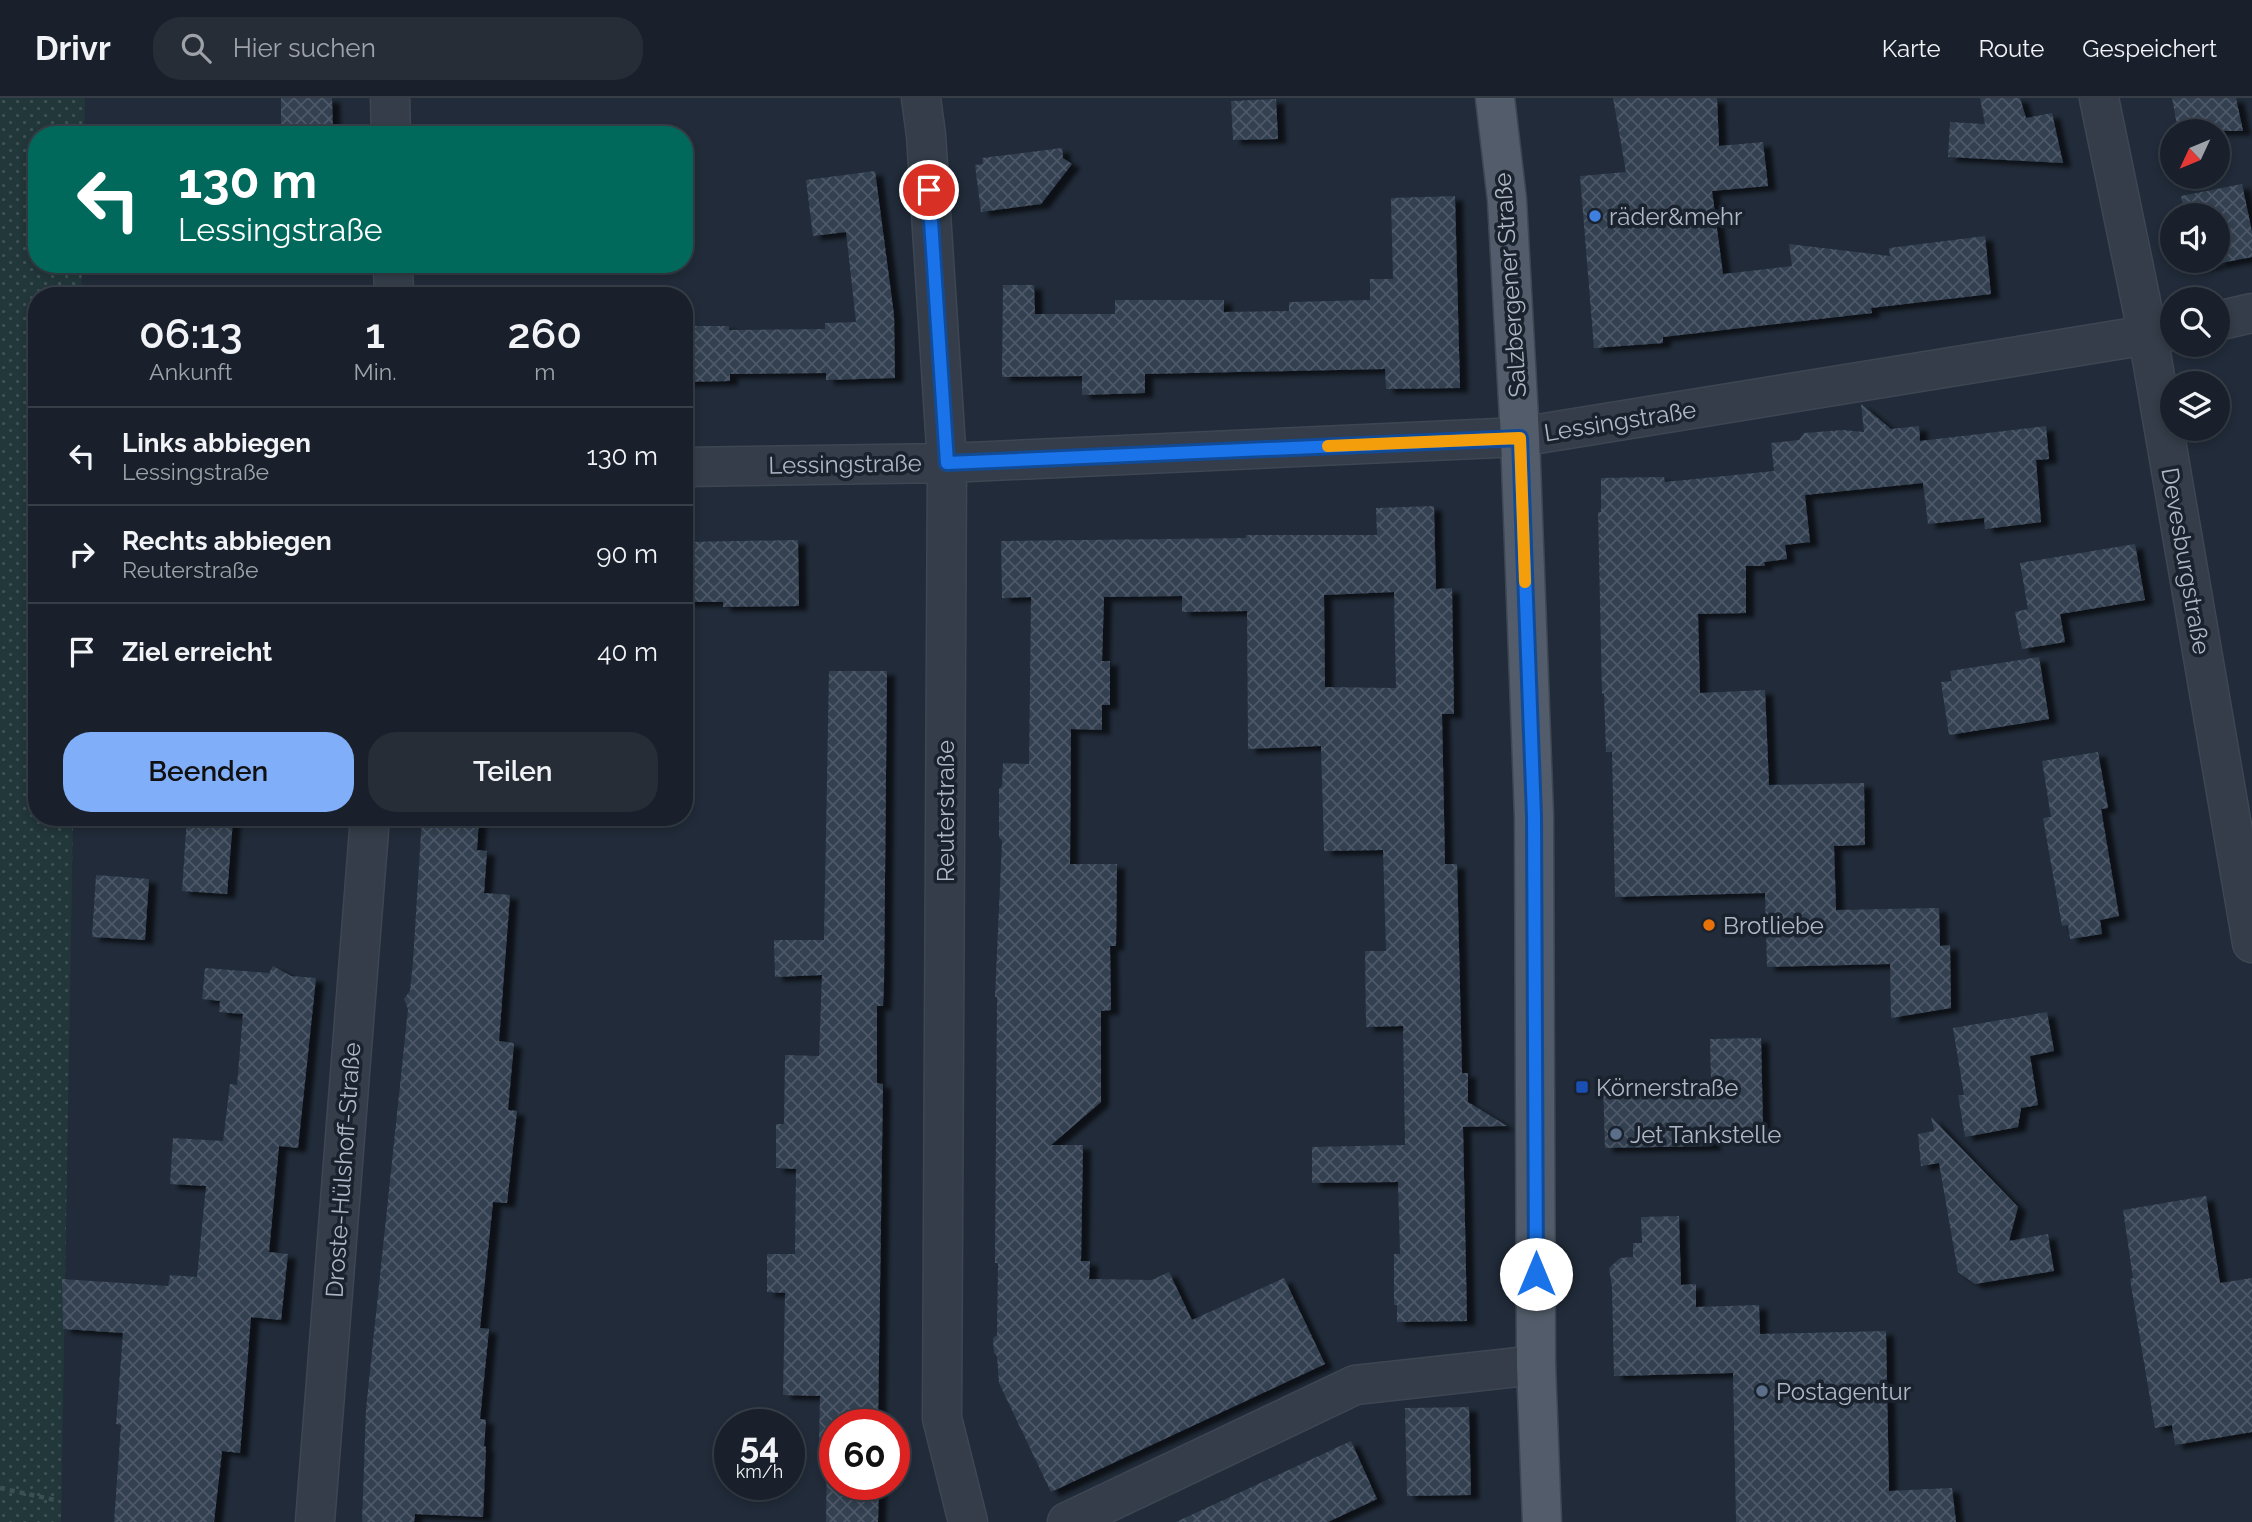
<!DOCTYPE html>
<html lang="de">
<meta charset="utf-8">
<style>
:root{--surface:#19202b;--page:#262d37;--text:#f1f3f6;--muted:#9fa3a9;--line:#373e47;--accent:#80aef9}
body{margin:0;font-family:Raleway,sans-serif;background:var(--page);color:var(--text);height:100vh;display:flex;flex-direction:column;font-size:26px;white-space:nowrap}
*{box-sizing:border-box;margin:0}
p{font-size:23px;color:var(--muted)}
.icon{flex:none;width:38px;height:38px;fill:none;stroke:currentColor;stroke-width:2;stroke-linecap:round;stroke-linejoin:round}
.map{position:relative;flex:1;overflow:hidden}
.panel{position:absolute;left:28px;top:189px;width:665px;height:539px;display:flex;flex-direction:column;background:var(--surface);border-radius:28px;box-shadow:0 4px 10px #0003,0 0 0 2px var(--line)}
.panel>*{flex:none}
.top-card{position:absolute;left:28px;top:28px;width:665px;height:147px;border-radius:28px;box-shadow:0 4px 10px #0003,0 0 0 2px var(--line);background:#00695c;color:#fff;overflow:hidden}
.needle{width:46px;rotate:226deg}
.tools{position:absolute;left:2160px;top:21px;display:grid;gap:14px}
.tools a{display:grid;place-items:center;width:70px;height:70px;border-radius:50%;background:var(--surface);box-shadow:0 4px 10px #0003,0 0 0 2px var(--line);font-size:35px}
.speed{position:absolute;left:714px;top:1311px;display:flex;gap:14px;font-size:35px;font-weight:700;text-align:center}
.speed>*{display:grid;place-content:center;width:91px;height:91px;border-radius:50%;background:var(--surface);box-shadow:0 4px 10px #0003,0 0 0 2px var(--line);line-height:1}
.speed small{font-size:18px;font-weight:400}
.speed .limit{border:10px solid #d22;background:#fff;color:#111}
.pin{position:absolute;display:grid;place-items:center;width:60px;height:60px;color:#fff;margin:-30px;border:4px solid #fff;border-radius:50%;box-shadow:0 2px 7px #0007}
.me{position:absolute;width:77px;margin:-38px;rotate:0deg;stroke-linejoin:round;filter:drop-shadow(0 0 5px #0008)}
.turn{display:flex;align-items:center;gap:24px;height:147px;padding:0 35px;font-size:32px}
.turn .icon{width:91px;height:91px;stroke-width:2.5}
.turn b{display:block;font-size:49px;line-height:60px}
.eta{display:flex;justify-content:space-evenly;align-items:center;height:119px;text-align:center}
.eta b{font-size:42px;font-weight:600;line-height:49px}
.cta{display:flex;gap:14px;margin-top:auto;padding:14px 35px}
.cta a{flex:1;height:80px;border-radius:28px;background:var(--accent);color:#111;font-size:28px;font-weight:600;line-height:80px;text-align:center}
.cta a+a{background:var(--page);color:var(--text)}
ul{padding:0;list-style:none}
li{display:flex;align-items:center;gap:21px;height:98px;padding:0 35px;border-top:2px solid var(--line)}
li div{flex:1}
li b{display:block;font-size:26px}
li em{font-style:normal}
header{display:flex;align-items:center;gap:42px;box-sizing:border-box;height:98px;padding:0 35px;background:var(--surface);border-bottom:2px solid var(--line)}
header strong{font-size:33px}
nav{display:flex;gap:38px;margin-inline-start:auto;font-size:24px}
.search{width:490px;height:63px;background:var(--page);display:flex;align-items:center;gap:18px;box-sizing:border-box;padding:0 24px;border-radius:28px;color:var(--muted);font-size:26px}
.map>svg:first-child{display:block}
.green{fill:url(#green-dots)}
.building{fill:url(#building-cross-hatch);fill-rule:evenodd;filter:url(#shadow)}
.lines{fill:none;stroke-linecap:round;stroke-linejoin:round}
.minor-casing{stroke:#3e4653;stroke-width:41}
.primary-casing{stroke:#3e4653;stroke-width:41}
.path{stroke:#3b5052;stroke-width:4.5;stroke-dasharray:5 5;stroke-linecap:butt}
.minor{stroke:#343d49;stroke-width:38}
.primary{stroke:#525c6a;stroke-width:38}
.route-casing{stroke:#114b97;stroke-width:18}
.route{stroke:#1a73e8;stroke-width:12}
.slow{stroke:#f59e0b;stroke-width:12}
.shop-dot{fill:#3f7fe0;stroke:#1a222e;stroke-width:2.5}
.food-dot{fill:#e8710a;stroke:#1a222e;stroke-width:2.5}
.transit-dot{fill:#1a4fb4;stroke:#1a222e;stroke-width:2.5}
.service-dot{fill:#5c6f8a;stroke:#1a222e;stroke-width:2.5}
.labels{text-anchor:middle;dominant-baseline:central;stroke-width:7;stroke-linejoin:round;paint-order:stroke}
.poi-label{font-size:24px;fill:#afb7c6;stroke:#1a222e;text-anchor:start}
.street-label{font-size:24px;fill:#afb7c6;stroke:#1a222e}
</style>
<header>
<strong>Drivr</strong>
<div class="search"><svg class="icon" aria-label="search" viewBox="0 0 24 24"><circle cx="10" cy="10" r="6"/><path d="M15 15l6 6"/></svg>Hier suchen</div>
<nav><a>Karte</a><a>Route</a><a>Gespeichert</a></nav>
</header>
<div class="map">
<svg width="2252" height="1424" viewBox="0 0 2252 1424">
<defs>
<pattern id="green-dots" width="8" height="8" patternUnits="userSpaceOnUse" patternTransform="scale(1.75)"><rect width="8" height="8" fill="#22373a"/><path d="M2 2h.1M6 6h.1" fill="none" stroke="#405255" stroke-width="1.8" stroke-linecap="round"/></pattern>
<pattern id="building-cross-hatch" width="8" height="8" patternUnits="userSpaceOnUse" patternTransform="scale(1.75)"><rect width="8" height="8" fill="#323f50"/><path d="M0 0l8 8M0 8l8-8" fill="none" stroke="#4d5868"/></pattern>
<filter id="shadow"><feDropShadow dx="8" dy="4.5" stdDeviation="2" flood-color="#0009"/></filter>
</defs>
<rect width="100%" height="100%" fill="#212b39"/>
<path class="green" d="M0 0H85L84 37H37V166H82L81 198H37V719H73L61 1424H0Z"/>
<path class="building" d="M281 0H332L333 37H281Z
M1613 0H1717L1719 48 1763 44 1768 88 1712 93 1723 176 1792 168 1789 146 1890 158 1889 150 1985 138 1991 196 1871 210 1872 215 1663 239V245L1594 250 1580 78 1626 74Z
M1980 0H2020L2026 20 2052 15 2063 65 1948 59 1950 24 1985 26Z
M2172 0H2236L2243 33H2178Z
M1276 1 1278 41 1233 42 1231 3Z
M1062 50 1063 60 1072 66 1041 106 981 114 975 67 983 66 982 60Z
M875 73 894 217 895 280 826 282V275L730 276V283L684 284V228H729V232L825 231V225L856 224 846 134 813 138 806 82Z
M2242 86 2252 134V159L2195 170 2194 163H2217V117H2185L2181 98Z
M1455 98 1460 290 1386 291 1385 271 1145 276V295L1082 297V278L1002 279 1003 187H1034L1035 216H1115V202H1224V214L1289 213V204L1370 202V181H1393L1391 100Z
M1861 306 1891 331 1919 328 1920 343 2046 328 2049 361 2036 362 2041 424 1985 431 1984 420 1928 426 1923 385 1805 397 1810 444 1785 447 1787 461 1764 464 1765 468H1746V515L1698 516 1700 595 1765 592 1769 687 1864 685 1865 747 1834 748 1836 812 1939 810 1940 848 1950 847 1951 910 1891 920 1890 866 1767 869 1765 795 1615 799 1612 654H1606L1604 595 1602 596 1598 414H1601V380L1664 379 1665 384 1774 373 1771 345 1799 342 1804 335 1843 332 1864 334Z
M1434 408 1436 491 1452 490 1454 616H1442L1445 766H1457L1462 975H1468V1004L1507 1028 1463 1029 1467 1223 1397 1224V1207H1394V1156H1400L1398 1084 1312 1085V1049L1405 1047 1403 928 1366 929 1365 853H1386L1383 752 1324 753 1321 648 1248 651 1247 513 1182 514V498L1104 499 1102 563H1110V607H1102V632L1071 631 1070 766H1117L1116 848H1110L1111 912 1101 913V1004L1051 1047H1083L1081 1163H1090L1089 1181 1152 1182 1169 1174 1192 1222 1284 1180 1325 1266 1051 1394 999 1285 997 1258 994 1255 993 1240 997 1237 998 1165H995L997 899H995L1002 743 999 739V691L1002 688 1003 665 1029 666 1031 499 1002 500 1001 443 1246 440V437H1377L1376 410ZM1394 494 1396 590 1325 589 1324 497Z
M798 442 799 508 723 509V504H684V444Z
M2135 446 2145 502 2060 516 2065 544 2022 551 2015 514 2028 511 2020 465Z
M2039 559 2049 621 1949 637 1941 584 1952 583 1950 573Z
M829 573H887L884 884 883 908H877V985L883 986 878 1326H835V1386H879L878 1424H826L827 1345H819L820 1298 783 1297 785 1195 767 1194V1156H795L796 1071 776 1070V1026H784L785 957 819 958 822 877 775 879 774 842H824Z
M2098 654 2108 710 2101 711 2119 818 2100 822 2102 836 2070 841 2068 827 2062 828 2043 720 2051 719 2042 663Z
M187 719 233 722 227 796 182 793Z
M422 719H479L477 752 487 753 484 795 510 797 499 943 514 945 508 1012 517 1013 507 1105 493 1104 480 1230 489 1231 480 1321 486 1322 484 1348 486 1349 483 1419 415 1416 414 1424H362L366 1311 408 911 404 901 410 893 413 863Z
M96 777 149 781 145 842 92 839Z
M273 868 291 878 316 880 298 1050 279 1048 269 1154 288 1156 281 1222 251 1219 240 1355 222 1353 214 1424H114L121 1327 116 1326 123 1235 63 1231 62 1181 168 1188 170 1177 197 1179 206 1088 170 1086 173 1040 223 1043 230 986 237 987 243 916 219 914 220 903 202 901 205 870 269 875Z
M2047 914 2054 953 2030 958 2038 1007 2021 1010 2018 1029 1965 1039 1958 997H1964L1953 930Z
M1761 940 1763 1030 1712 1031 1713 1048 1605 1050 1603 985 1711 983 1710 941Z
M1931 1019 2018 1109 2009 1143 2048 1136 2054 1173 1975 1186 1958 1174 1939 1065 1921 1068 1918 1036 1934 1033Z
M2206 1098 2220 1185 2252 1180V1334L2175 1347 2172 1327 2155 1330 2130 1181 2133 1180 2123 1112Z
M1679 1118 1681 1187 1696 1186V1209L1759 1207 1760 1236 1886 1233 1889 1393 1952 1390 1956 1424H1736L1733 1275 1614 1278 1612 1189 1609 1170 1620 1160 1633 1159V1145H1642L1641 1119Z
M1469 1309 1471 1397 1407 1398 1405 1310Z
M1351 1343 1377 1401 1328 1424H1176Z"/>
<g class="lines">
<g class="minor-casing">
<path id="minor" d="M390 0 391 37
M921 0 926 37 947 365 942 1320 968 1424
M2099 0 2148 238 2252 845
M393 166 394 198
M2217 223 2252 215
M684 369 947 365 1520 339 2172 233
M315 1424 370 719
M1067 1424 1355 1287 1536 1267"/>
</g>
<g class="primary-casing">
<path id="primary" d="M1495 0 1507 102 1520 339 1534 718 1536 1267 1542 1424"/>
</g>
<path class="path" d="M0 1390 55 1402"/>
<use href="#minor" class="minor"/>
<use href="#primary" class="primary"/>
</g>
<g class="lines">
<g class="route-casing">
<path id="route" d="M929 92 947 365 1520 340 1534 718 1536 1176"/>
</g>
<use href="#route" class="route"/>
<path class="slow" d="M1328 348 1520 340 1525 484"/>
</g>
<circle class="shop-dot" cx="1595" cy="118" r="7"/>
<circle class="food-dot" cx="1709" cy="827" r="7"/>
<rect class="transit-dot" x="1575" y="982" width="14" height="14" rx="3.5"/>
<g class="service-dot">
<circle cx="1616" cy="1036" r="7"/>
<circle cx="1762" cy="1293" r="7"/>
</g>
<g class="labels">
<g class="poi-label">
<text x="1609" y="118">räder&amp;mehr</text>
<text x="1723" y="827">Brotliebe</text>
<text x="1596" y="989">Körnerstraße</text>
<text x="1630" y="1036">Jet Tankstelle</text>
<text x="1776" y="1293">Postagentur</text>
</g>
<g class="street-label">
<text transform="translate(1510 187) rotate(-94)">Salzbergener Straße</text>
<text transform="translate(1620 323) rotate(-9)">Lessingstraße</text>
<text transform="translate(845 366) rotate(-1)">Lessingstraße</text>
<text transform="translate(2186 463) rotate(80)">Devesburgstraße</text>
<text transform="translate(945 713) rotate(-90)">Reuterstraße</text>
<text transform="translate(343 1072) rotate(-86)">Droste-Hülshoff-Straße</text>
</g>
</g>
</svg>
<div class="tools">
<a><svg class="needle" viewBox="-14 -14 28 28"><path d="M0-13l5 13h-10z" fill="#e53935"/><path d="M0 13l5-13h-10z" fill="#9fa3a9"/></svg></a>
<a><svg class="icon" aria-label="sound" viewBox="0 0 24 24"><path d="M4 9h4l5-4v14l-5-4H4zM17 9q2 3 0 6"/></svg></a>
<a><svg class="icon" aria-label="search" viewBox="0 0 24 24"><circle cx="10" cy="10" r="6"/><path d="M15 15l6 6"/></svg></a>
<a><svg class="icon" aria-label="layers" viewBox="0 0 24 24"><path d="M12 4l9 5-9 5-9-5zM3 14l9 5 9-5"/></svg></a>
</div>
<div class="speed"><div>54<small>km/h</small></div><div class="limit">60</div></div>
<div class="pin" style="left:929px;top:92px;background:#d93025"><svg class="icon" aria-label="arrive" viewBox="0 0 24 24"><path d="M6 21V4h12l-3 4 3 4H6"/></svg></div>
<svg class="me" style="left:1536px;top:1176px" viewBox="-20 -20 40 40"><circle r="19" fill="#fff"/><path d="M0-13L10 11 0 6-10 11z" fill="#1a73e8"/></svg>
<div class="top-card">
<div class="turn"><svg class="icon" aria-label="left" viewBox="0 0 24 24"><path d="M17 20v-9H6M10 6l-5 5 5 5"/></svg><div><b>130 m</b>Lessingstraße</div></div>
</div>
<section class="panel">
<div class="eta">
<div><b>06:13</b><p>Ankunft</p></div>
<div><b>1</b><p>Min.</p></div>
<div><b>260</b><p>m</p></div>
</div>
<ul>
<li><svg class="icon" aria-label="left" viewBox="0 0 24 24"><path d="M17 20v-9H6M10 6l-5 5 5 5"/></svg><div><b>Links abbiegen</b><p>Lessingstraße</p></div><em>130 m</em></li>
<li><svg class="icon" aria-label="right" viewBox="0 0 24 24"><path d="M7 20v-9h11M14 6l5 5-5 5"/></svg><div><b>Rechts abbiegen</b><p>Reuterstraße</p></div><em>90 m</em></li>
<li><svg class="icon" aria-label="arrive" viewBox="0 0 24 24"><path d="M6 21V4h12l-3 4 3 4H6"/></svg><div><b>Ziel erreicht</b></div><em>40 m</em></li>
</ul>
<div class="cta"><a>Beenden</a><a>Teilen</a></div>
</section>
</div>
